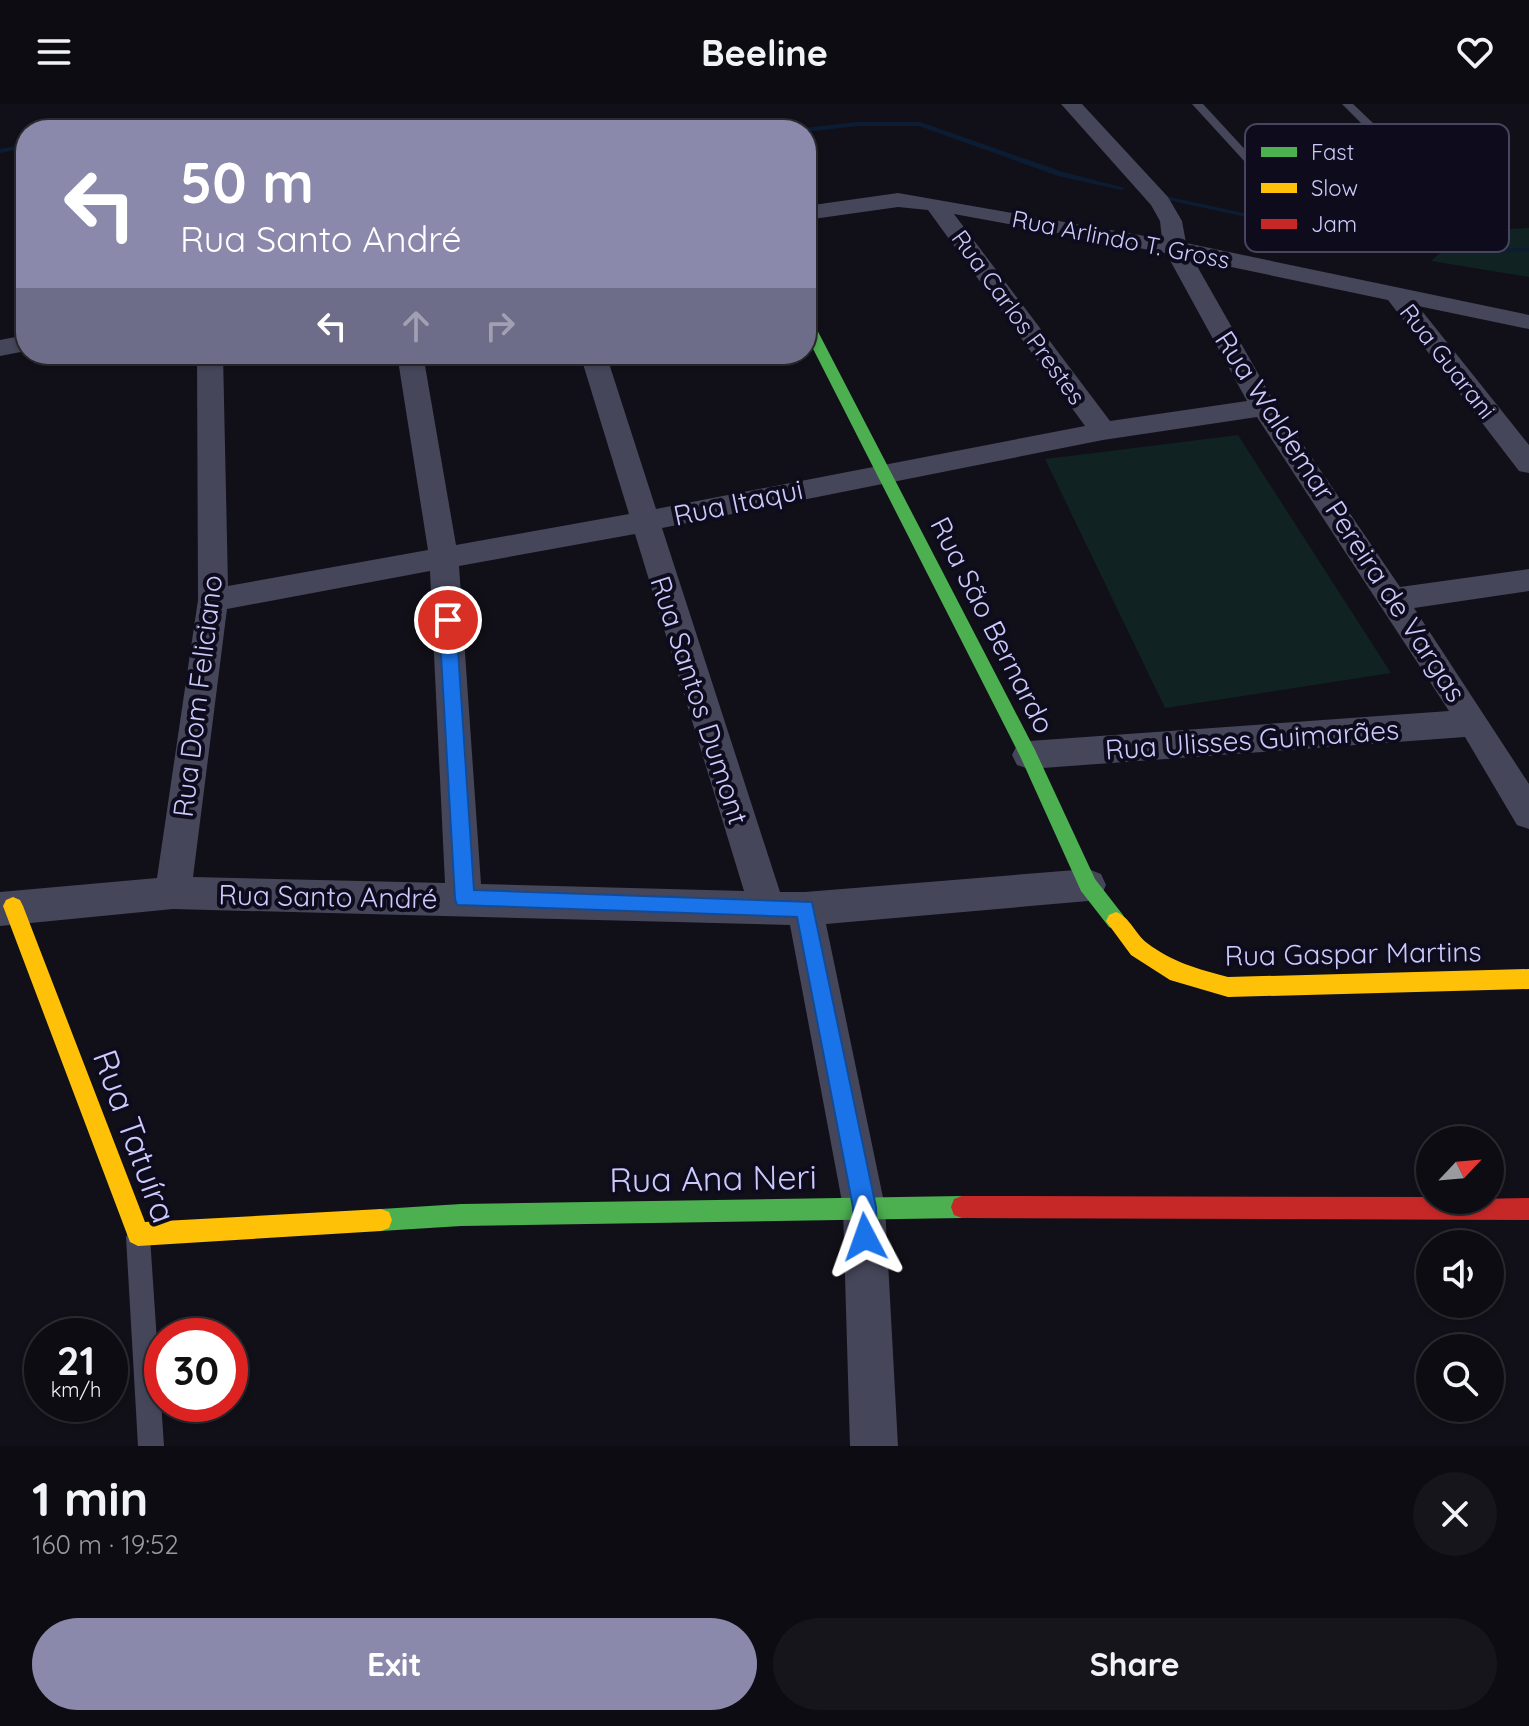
<!DOCTYPE html>
<meta charset="utf-8">
<style>
:root{--surface:#0d0c12;--page:#16151b;--text:#f1f3f6;--muted:#9a9b9f;--line:#2d2c32;--accent:#8a89ac}
body{margin:0;font-family:Quicksand,sans-serif;background:var(--page);color:var(--text);height:100vh;display:flex;flex-direction:column;font-size:30px;white-space:nowrap}
*{box-sizing:border-box;margin:0}
p{font-size:26px;color:var(--muted)}
.icon{flex:none;width:44px;height:44px;fill:none;stroke:currentColor;stroke-width:2;stroke-linecap:round;stroke-linejoin:round}
.map{position:relative;height:1342px;overflow:hidden}
.details{display:flex;flex-direction:column;background:var(--surface);flex:1}
.details>*{flex:none}
.hud{position:absolute;left:16px;top:16px;width:800px;height:244px;border-radius:32px;box-shadow:0 2px 6px #0004,0 0 0 2px var(--line);background:#8a89ac;color:#fff;overflow:hidden}
.needle{width:52px;rotate:64deg}
.tools{position:absolute;left:1416px;top:1022px;display:grid;gap:16px}
.tools a{display:grid;place-items:center;width:88px;height:88px;border-radius:50%;background:var(--surface);box-shadow:0 2px 6px #0004,0 0 0 2px var(--line);font-size:40px}
.speed{position:absolute;left:24px;top:1214px;display:flex;gap:16px;font-size:40px;font-weight:700;text-align:center}
.speed>*{display:grid;place-content:center;width:104px;height:104px;border-radius:50%;background:var(--surface);box-shadow:0 2px 6px #0004,0 0 0 2px var(--line);line-height:1}
.speed small{font-size:20px;font-weight:400}
.speed .limit{border:12px solid #d22;background:#fff;color:#111}
.pin{position:absolute;display:grid;place-items:center;width:68px;height:68px;color:#fff;margin:-34px;border:4px solid #fff;border-radius:50%;box-shadow:0 2px 8px #0007}
.me{position:absolute;width:88px;margin:-44px;rotate:356deg;stroke-linejoin:round;filter:drop-shadow(0 0 6px #0008)}
.turn{display:flex;align-items:center;gap:28px;height:168px;padding:0 32px;font-size:36px}
.turn .icon{width:104px;height:104px;stroke-width:2.5}
.turn b{display:block;font-size:56px;line-height:68px}
.lanes{display:flex;align-items:center;height:76px;padding:0 32px;background:#0003;justify-content:center;gap:40px;direction:ltr}
.lanes .off{opacity:.35}
.round{display:grid;place-items:center;flex:none;width:84px;height:84px;border-radius:42px;background:var(--page)}
.headline{display:flex;align-items:center;justify-content:space-between;height:136px;padding:0 32px}
h1{font-size:48px;font-weight:700;line-height:60px}
.cta{display:flex;gap:16px;margin-top:auto;padding:16px 32px}
.cta a{flex:1;height:92px;border-radius:48px;background:var(--accent);color:#fff;font-size:32px;font-weight:700;line-height:92px;text-align:center}
.cta a+a{background:var(--page);color:var(--text)}
header{display:flex;justify-content:space-between;align-items:center;height:104px;padding:0 32px;background:var(--surface);font-size:36px;font-weight:700}
.map>svg:first-child{display:block}
.green{fill:#102222}
.lines{fill:none;stroke-linecap:round;stroke-linejoin:round}
.stream{fill:#0c1d33;fill-rule:evenodd}
.lane{fill:#454659;fill-rule:evenodd}
.street{fill:#454659;fill-rule:evenodd}
.fast{fill:#4caf50;fill-rule:evenodd}
.slow{fill:#ffc107;fill-rule:evenodd}
.jam{fill:#c62828;fill-rule:evenodd}
.route{fill:#1a73e8;stroke:#114b97;stroke-width:2}
.labels{text-anchor:middle;dominant-baseline:central;stroke-width:8;stroke-linejoin:round;paint-order:stroke}
.far-street-label{font-size:24px;fill:#cbcafc;stroke:#0e0c1c}
.street-label{font-size:28px;fill:#cbcafc;stroke:#0e0c1c}
.near-street-label{font-size:34px;fill:#cbcafc;stroke:#0e0c1c}
.key{fill:#0e0c1c;stroke:#47455f;stroke-width:2}
.key-label{font-size:22px;fill:#cbcafc}
</style>
<header><svg class="icon" aria-label="menu" viewBox="0 0 24 24"><path d="M4 6h16M4 12h16M4 18h16"/></svg>Beeline<svg class="icon" aria-label="heart" viewBox="0 0 24 24"><path d="M12 20l-8-8c-3-5 5-10 8-4 3-6 11-1 8 4z"/></svg></header>
<div class="map">
<svg width="1529" height="1342" viewBox="0 0 1529 1342">
<rect width="100%" height="100%" fill="#111018"/>
<path class="green" d="M1529 124V173L1431 157 1464 127Z
M1238 331 1391 569 1165 604 1045 355Z"/>
<g class="lines">
<path class="stream" d="M857 18H920L1063 68 1125 84 1121 86 1058 72 919 22H857L806 28V26H799L803 24Z
M26 40V44L0 49V45Z
M1165 92 1409 145 1529 144V148L1409 149 1168 96H1165Z"/>
<path class="lane" d="M1192 0H1203L1275 78V82H1267Z
M1342 0H1353L1374 20 1423 86V90H1415L1366 24Z
M138 1121 146 1125 150 1133 164 1342H138L126 1133 130 1125Z"/>
<path class="street" d="M1061 0H1082L1168 93 1182 117 1186 139 1529 211V225L1418 202 1529 341V369L1519 367 1388 196 1193 155 1276 301 1400 483 1529 465V487L1414 504 1529 680V725L1517 721 1465 633 1029 665 1017 661 1012 651 1017 641 1029 637 1449 607 1257 313 1103 336 662 424 780 788H805L1088 765 1101 770 1106 781 1101 792 1088 797 826 820 885 1103 898 1342H850L843 1103 790 821 173 805 0 822V788L157 774 198 496 197 250H223L228 482 428 446 397 250H423L456 441 629 410 580 250H606L656 405 1085 322 928 106 898 103 806 116V102L898 89 1162 135 1160 117 1151 101ZM954 110 1166 149 1247 297 1110 317ZM635 430 744 787 481 780 459 462ZM430 467 445 779 193 773 227 505Z
M26 231V247L0 252V236Z"/>
<path class="fast" d="M806 214 813 218 1035 646 1095 775 1123 811 1126 817 1123 823 1116 826 1109 823 1081 787 1020 652 806 231Z
M962 1092 970 1095 973 1103 970 1111 962 1114 461 1122 381 1127 373 1124 370 1116 373 1108 381 1105 461 1100Z"/>
<path class="slow" d="M13 793 20 796 23 802 145 1118 381 1105 389 1108 392 1116 389 1124 381 1127 138 1142 130 1138 3 802 6 796Z
M1116 808C1130 813 1135 830 1147 839 1172 858 1198 865 1228 873L1529 865V885L1228 893 1170 876 1131 851 1106 817 1109 811Z"/>
<path class="jam" d="M962 1092 1430 1093V1096L1529 1094V1116L962 1114 954 1111 951 1103 954 1095Z"/>
</g>
<path class="route" d="M448 510 456 516 474 786 812 798 876 1103 877 1133 874 1141 865 1144 857 1141 854 1133 853 1103 797 813 457 801 455 795 439 516Z"/>
<g class="labels">
<g class="far-street-label">
<text transform="translate(1121 135) rotate(11)">Rua Arlindo T. Gross</text>
<text transform="translate(1019 213) rotate(54)">Rua Carlos Prestes</text>
<text transform="translate(1448 257) rotate(52)">Rua Guarani</text>
</g>
<g class="street-label">
<text transform="translate(738 398) rotate(-12)">Rua Itaqui</text>
<text transform="translate(1341 412) rotate(57)">Rua Waldemar Pereira de Vargas</text>
<text transform="translate(993 521) rotate(63)">Rua São Bernardo</text>
<text transform="translate(197 592) rotate(-83)">Rua Dom Feliciano</text>
<text transform="translate(700 596) rotate(72)">Rua Santos Dumont</text>
<text transform="translate(1252 635) rotate(-4)">Rua Ulisses Guimarães</text>
<text transform="translate(328 792) rotate(1)">Rua Santo André</text>
<text transform="translate(1353 849) rotate(-1)">Rua Gaspar Martins</text>
</g>
<g class="near-street-label">
<text transform="translate(135 1032) rotate(70)">Rua Tatuíra</text>
<text transform="translate(713 1074) rotate(-1)">Rua Ana Neri</text>
</g>
</g>
<rect x="1245" y="20" width="264" height="128" rx="12" class="key"/>
<rect x="1261" y="43" width="36" height="10" fill="#4caf50"/>
<rect x="1261" y="79" width="36" height="10" fill="#ffc107"/>
<rect x="1261" y="115" width="36" height="10" fill="#c62828"/>
<g class="key-label">
<text x="1311" y="56">Fast</text>
<text x="1311" y="92">Slow</text>
<text x="1311" y="128">Jam</text>
</g>
</svg>
<div class="tools">
<a><svg class="needle" viewBox="-14 -14 28 28"><path d="M0-13l5 13h-10z" fill="#e53935"/><path d="M0 13l5-13h-10z" fill="#9a9b9f"/></svg></a>
<a><svg class="icon" aria-label="sound" viewBox="0 0 24 24"><path d="M4 9h4l5-4v14l-5-4H4zM17 9q2 3 0 6"/></svg></a>
<a><svg class="icon" aria-label="search" viewBox="0 0 24 24"><circle cx="10" cy="10" r="6"/><path d="M15 15l6 6"/></svg></a>
</div>
<div class="speed"><div>21<small>km/h</small></div><div class="limit">30</div></div>
<div class="pin" style="left:448px;top:516px;background:#d93025"><svg class="icon" aria-label="arrive" viewBox="0 0 24 24"><path d="M6 21V4h12l-3 4 3 4H6"/></svg></div>
<svg class="me" style="left:865px;top:1133px" viewBox="-20 -20 40 40"><path d="M0-17L14 15 0 8-14 15z" fill="#1a73e8" stroke="#fff" stroke-width="4"/></svg>
<div class="hud">
<div class="turn"><svg class="icon" aria-label="left" viewBox="0 0 24 24"><path d="M17 20v-9H6M10 6l-5 5 5 5"/></svg><div><b>50 m</b>Rua Santo André</div></div>
<div class="lanes"><svg class="icon" aria-label="left" viewBox="0 0 24 24"><path d="M17 20v-9H6M10 6l-5 5 5 5"/></svg><svg class="icon off" aria-label="ahead" viewBox="0 0 24 24"><path d="M12 20V5M6 11l6-6 6 6"/></svg><svg class="icon off" aria-label="right" viewBox="0 0 24 24"><path d="M7 20v-9h11M14 6l5 5-5 5"/></svg></div>
</div>
</div>
<section class="details">
<div class="headline"><div><h1>1 min</h1><p>160 m · 19:52</p></div><a class="round"><svg class="icon" aria-label="close" viewBox="0 0 24 24"><path d="M6 6l12 12M18 6L6 18"/></svg></a></div>
<div class="cta"><a>Exit</a><a>Share</a></div>
</section>
